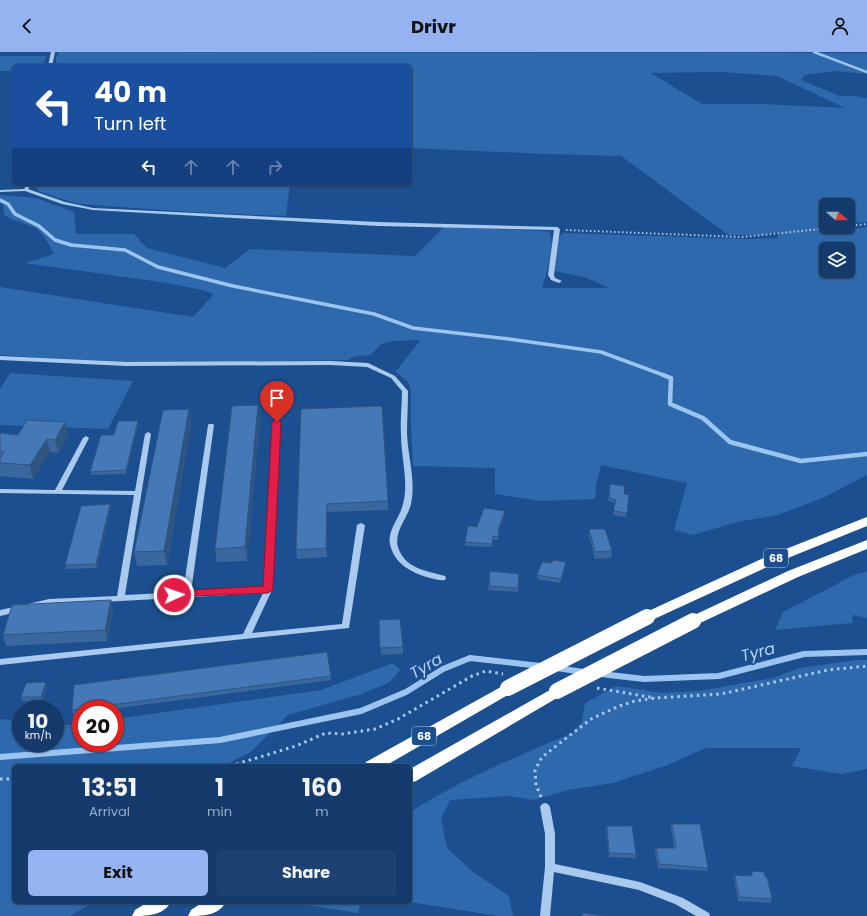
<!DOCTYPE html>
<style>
:root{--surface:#143b6b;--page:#1d4271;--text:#f1f3f6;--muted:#9dadc1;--line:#33557e;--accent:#95b2f1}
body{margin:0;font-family:Poppins,sans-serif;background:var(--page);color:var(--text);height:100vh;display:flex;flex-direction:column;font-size:15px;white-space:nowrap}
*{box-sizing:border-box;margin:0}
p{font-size:13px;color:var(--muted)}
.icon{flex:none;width:22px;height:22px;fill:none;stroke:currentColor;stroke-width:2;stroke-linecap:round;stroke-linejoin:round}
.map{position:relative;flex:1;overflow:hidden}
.sheet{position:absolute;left:12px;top:712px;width:400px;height:140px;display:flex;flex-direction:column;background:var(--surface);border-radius:6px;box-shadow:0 1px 3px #0004,0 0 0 1px var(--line)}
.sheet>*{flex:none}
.banner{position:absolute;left:12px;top:12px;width:400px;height:122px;border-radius:6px;box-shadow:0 1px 3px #0004,0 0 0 1px var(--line);background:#1a4fa0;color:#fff;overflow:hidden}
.needle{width:26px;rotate:111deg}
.tools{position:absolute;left:819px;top:146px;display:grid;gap:8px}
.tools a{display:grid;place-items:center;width:36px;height:36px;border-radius:6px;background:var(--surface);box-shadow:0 1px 3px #0004,0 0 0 1px var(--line);font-size:20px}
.speed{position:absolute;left:12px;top:648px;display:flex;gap:8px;font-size:20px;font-weight:700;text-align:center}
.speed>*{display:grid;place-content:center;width:52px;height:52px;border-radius:50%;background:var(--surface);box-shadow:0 1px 3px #0004,0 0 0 1px var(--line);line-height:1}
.speed small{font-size:10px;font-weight:400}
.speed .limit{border:6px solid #d22;background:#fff;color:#111}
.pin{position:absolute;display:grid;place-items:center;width:34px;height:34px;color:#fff;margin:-41px -17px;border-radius:50% 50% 50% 0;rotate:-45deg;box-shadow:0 0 4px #0007}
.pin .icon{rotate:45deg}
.me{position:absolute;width:44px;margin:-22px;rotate:87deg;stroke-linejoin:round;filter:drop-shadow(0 0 3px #0008)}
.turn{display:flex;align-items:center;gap:14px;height:84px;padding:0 16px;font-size:18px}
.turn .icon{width:52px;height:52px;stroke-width:2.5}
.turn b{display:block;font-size:28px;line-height:34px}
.lanes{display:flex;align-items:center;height:38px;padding:0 16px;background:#0003;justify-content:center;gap:20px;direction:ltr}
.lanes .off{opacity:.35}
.eta{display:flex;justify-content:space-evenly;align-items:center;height:68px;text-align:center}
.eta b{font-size:24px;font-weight:700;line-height:28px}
.primary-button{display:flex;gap:8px;margin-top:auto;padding:8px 16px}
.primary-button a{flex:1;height:46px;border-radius:6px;background:var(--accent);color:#111;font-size:16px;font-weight:700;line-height:46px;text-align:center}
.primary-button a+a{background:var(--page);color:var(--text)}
header{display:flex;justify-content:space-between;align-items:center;height:52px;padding:0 16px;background:var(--accent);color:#111;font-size:18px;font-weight:700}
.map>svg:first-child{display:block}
.green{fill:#2e69ad;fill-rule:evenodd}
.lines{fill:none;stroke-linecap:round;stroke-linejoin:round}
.stream-far3{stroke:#9cc4f0;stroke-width:2.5}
.stream-far2{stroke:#9cc4f0;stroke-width:3.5}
.stream-far1{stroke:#9cc4f0;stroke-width:4.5}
.stream{stroke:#9cc4f0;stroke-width:6}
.path-far1{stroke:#a9c9ee;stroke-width:2;stroke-dasharray:1.5 2.5;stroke-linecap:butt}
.path{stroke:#a9c9ee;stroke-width:3;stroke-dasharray:2.5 4;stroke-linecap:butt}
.minor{fill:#a9c9ee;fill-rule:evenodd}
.highway{fill:#fff;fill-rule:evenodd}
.highway-bridge{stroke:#fff;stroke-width:16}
.wall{fill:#3a679d}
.shaded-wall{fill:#305480}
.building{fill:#4478b7;stroke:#305480}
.route{fill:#e11d48;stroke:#92132f}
.labels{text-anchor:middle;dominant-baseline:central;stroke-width:3.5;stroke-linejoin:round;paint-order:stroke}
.shield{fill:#1b4f8f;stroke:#bbcadd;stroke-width:1}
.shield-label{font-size:11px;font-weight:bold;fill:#fff}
.near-water-label{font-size:16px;font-style:italic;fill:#b5d3f5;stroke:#1b4f8f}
</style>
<header><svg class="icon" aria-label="back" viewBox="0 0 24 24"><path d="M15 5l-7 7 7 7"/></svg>Drivr<svg class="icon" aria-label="person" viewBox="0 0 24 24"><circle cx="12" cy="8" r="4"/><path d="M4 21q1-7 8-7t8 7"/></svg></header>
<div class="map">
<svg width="867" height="864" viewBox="0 0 867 864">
<rect width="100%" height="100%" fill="#1b4f8f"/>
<path class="green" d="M59 0 867 1V22L835 19 805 23 801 28 840 44H856L863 46H867V170L848 171V153H826V175H841L846 178 867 175V423L825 445 778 463 737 470 693 483 674 478 687 431 601 413 596 434 595 447 541 449 495 442V416L413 414 411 375V339L408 330 395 319 398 317 420 288 393 289 381 292 371 303C363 304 354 303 348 308L135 312 0 303V235L193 265 214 242 202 238 167 231 25 211 54 202C49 193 43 179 33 175 22 170 15 170 4 163L3 152 0 151V143L36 146 74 160 76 182H134L147 196 225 216 250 197 415 204 444 175 542 179 549 180C556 190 546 225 542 236H609L587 226 555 219 559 186 563 181 747 187 777 186 780 180 761 183H728L621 104 546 102 410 96V14H56V6ZM721 20 777 24 845 56 762 52H702L651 21ZM826 197H848V219H826Z
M46 4 43 14H14V19H0V4Z
M35 132H290L286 164 189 160 80 152 68 149 38 139Z
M10 321 133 329 108 377 0 373V337Z
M867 520V566L853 563 852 571 775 578 783 560 856 522Z
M857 608H867V717L841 722 792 714 801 696H706L665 714 613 731 568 738 534 748 508 744 450 748 441 767 447 796 473 820 509 844 513 864H498L410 850V760C462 727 516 705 572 681L582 670 585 651 616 634 662 641 699 639 773 626 799 616Z
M393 611 400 618 390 630 362 642 288 663 251 700 223 714H14V850H94L70 864H0V667L21 669V691H55V672L70 673 81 672V691H115V667L321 638Z
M287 850H361L358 861Z"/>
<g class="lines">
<path class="stream-far3" d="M814 0 867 20"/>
<path class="stream-far2" d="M0 148 8 152 15 162 39 174 55 188 71 193 125 198 158 215 233 234 374 262 413 276 509 287 601 300 666 324"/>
<path class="stream-far1" d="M663 323 671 326 670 352 703 366 730 390 801 409 867 402"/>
<path class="stream" d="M557 616 583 620
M601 622 644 627 719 624 804 602 867 600
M0 705 220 688 361 659 406 640 443 617 470 606 540 614"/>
<path class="path-far1" d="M848 174 867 172
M566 178 742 185 840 175"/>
<path class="path" d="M597 636 655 646
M230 714 296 694 326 681 342 682 375 677 398 667 472 624 486 619 503 622
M0 727H14
M541 745 536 733 535 718 542 705 591 667 619 654 635 649 655 646 721 642 828 618 867 614"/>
<path class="minor" d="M51 0H55L52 14H48Z
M28 132H32L28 137 65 150 93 156 378 170 557 175 560 177 554 223 555 226 562 229 559 231 551 228 548 223 554 178 378 174 93 158 62 152 25 139 0 140V138L24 137Z
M0 304 127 310 331 309 368 311 395 324 408 339C408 353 407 368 407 382 408 405 416 429 411 452 407 468 392 481 399 498 407 517 427 519 445 524L446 526 445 528C440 529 435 527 430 526 412 521 394 512 390 492 387 478 400 466 403 452 409 430 401 405 401 382 400 368 402 354 402 339L391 326 367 315 331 313 127 314 0 308Z
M277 368 280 370 272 538 252 581 342 572 357 473 361 471 365 473 349 576 0 613V607L243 582 263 541 49 553 31 557 28 556 27 554 28 552 49 547 117 544 134 443 0 441V437L55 438 83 386 86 384 89 386 62 438 135 439 145 382 148 380 150 381 151 382 125 543 183 540 208 373 209 372H213L214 373 191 540 264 536 274 370Z
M19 554 22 555 23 557 22 559 0 564V558Z
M545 751 548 752 550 755 555 782V812L640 830 683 846 709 861 710 864H696L675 852 639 838 554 820 550 864H540L545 815V782L540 755 542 752Z"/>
<path class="highway" d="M867 465V474L778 510 652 568 647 570 642 568 640 565 642 562 768 504Z
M867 488V497L798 525 698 572 693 574 688 572 686 569 688 566 788 519Z
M508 631 513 632 515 636 513 640 385 714H364L366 710Z
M557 634 562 635 564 639 562 643 416 729 410 731V717Z
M148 850H171C163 864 147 864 132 864L135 858Z
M203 850H226C218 864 203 864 188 864L191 858Z"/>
<path class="highway-bridge" d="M508 636 647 565
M557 639 693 569"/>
</g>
<path class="wall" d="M189 357 191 370 167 513 137 514 134 500Z
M301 357 388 449V458L327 460V505L297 507 296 498Z
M260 366 247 509 217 510 215 497Z
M65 370 68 383 58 401 50 400 33 427 0 424V381L18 383Z
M138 372 126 422 91 423 90 420Z
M610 432 624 442 629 443 626 465 613 463 615 451 608 449Z
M110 452 111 456 97 516 66 517 65 513Z
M505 459V463L499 479 498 488H493L492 495 465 494V490L477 475Z
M589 477 612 499 611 506 595 507 589 484Z
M566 514 560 531 537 527V523Z
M490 519 519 522 518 540 488 538Z
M111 548 113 559 107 589 6 594 3 583Z
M379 568 403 595V602L381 603Z
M327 600 331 628 111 657H81V661L73 662 72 658 74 633Z
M46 630 47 634 42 649H22L21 645Z
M672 772 708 816 707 819 658 816 655 800 656 796H674L671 775Z
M607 774 636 802 635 806 609 805 606 777Z
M752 819 765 825 772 847 771 851 738 849 734 827 735 823 751 824Z"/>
<path class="shaded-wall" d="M258 353 260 366 247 509 245 495Z
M189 357 191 370 167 513 164 499Z
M138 369V372L126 422V418Z
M65 370 68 383 58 401 55 388Z
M47 387 50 400 33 427 30 413Z
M110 452 111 456 97 516 96 512Z
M327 452V505L326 496Z
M505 459V463L499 479 498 488 499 475Z
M566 510V514L560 531 561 527Z
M111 548 113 559 107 589 105 578Z
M46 630 47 634 42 649 41 645Z"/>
<path class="building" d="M258 353 245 495 215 497 232 354Z
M382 354 388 449 327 452 326 496 296 498 301 357Z
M189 357 164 499 134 500 163 358Z
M27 368 65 370 55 388 47 387 30 413 0 411V406L4 400 0 399V381L18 383Z
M118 369H138L126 418 90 420 101 383H114Z
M610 432 625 434 624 442 629 443 627 461 613 459 616 448 609 446Z
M110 452 96 512 65 513 81 454Z
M484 456 505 459 499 475 498 485 493 484 492 492 465 490 468 474 477 475Z
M589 477H605L612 499 595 500Z
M553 508 566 510 561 527 537 523 542 510 552 511Z
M490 519 519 522 518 536 489 534Z
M111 548 105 578 3 583 12 553Z
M400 567 403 595 380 596 379 568Z
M327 600 331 624 72 658 74 633Z
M46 630 41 645H21L26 631Z
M672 772H700L708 816 659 812 656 796H676Z
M607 774H632L636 802 609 801Z
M752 819 764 820 765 825H767L772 847 739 845 735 823 752 824Z
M583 861 604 864H582Z"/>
<path class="route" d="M277 367 281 370 273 538 268 541 170 545 169 543 174 539 263 534 272 370Z"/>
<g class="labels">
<g class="shield">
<rect x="764" y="497" width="24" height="18" rx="3"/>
<rect x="412" y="675" width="24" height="18" rx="3"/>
</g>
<g class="shield-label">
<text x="776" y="506">68</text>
<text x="424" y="684">68</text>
</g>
<g class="near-water-label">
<text transform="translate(758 600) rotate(-14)">Tyra</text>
<text transform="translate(426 614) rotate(-30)">Tyra</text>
</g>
</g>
</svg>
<div class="tools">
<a><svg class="needle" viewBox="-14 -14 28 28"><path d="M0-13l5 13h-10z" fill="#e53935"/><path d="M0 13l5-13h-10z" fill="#9dadc1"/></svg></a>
<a><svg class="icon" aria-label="layers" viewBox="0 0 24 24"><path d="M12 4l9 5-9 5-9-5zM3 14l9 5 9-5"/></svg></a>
</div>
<div class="speed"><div>10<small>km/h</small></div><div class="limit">20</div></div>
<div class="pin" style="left:277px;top:370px;background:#d93025"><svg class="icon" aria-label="arrive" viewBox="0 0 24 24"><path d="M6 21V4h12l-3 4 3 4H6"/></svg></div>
<svg class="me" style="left:174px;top:543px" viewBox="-20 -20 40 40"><circle r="17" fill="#e11d48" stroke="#fff" stroke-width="3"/><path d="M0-11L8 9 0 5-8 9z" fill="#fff"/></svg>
<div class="banner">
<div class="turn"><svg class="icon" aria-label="left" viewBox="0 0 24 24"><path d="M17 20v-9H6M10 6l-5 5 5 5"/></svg><div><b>40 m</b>Turn left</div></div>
<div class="lanes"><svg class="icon" aria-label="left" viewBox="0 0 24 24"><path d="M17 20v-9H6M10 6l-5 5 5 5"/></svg><svg class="icon off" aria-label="ahead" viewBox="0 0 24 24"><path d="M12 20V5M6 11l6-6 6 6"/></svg><svg class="icon off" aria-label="ahead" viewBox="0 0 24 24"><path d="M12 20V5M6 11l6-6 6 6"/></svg><svg class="icon off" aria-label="right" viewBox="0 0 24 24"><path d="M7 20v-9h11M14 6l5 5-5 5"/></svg></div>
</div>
<section class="sheet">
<div class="eta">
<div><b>13:51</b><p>Arrival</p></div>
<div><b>1</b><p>min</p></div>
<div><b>160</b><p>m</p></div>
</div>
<div class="primary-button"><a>Exit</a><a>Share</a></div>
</section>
</div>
